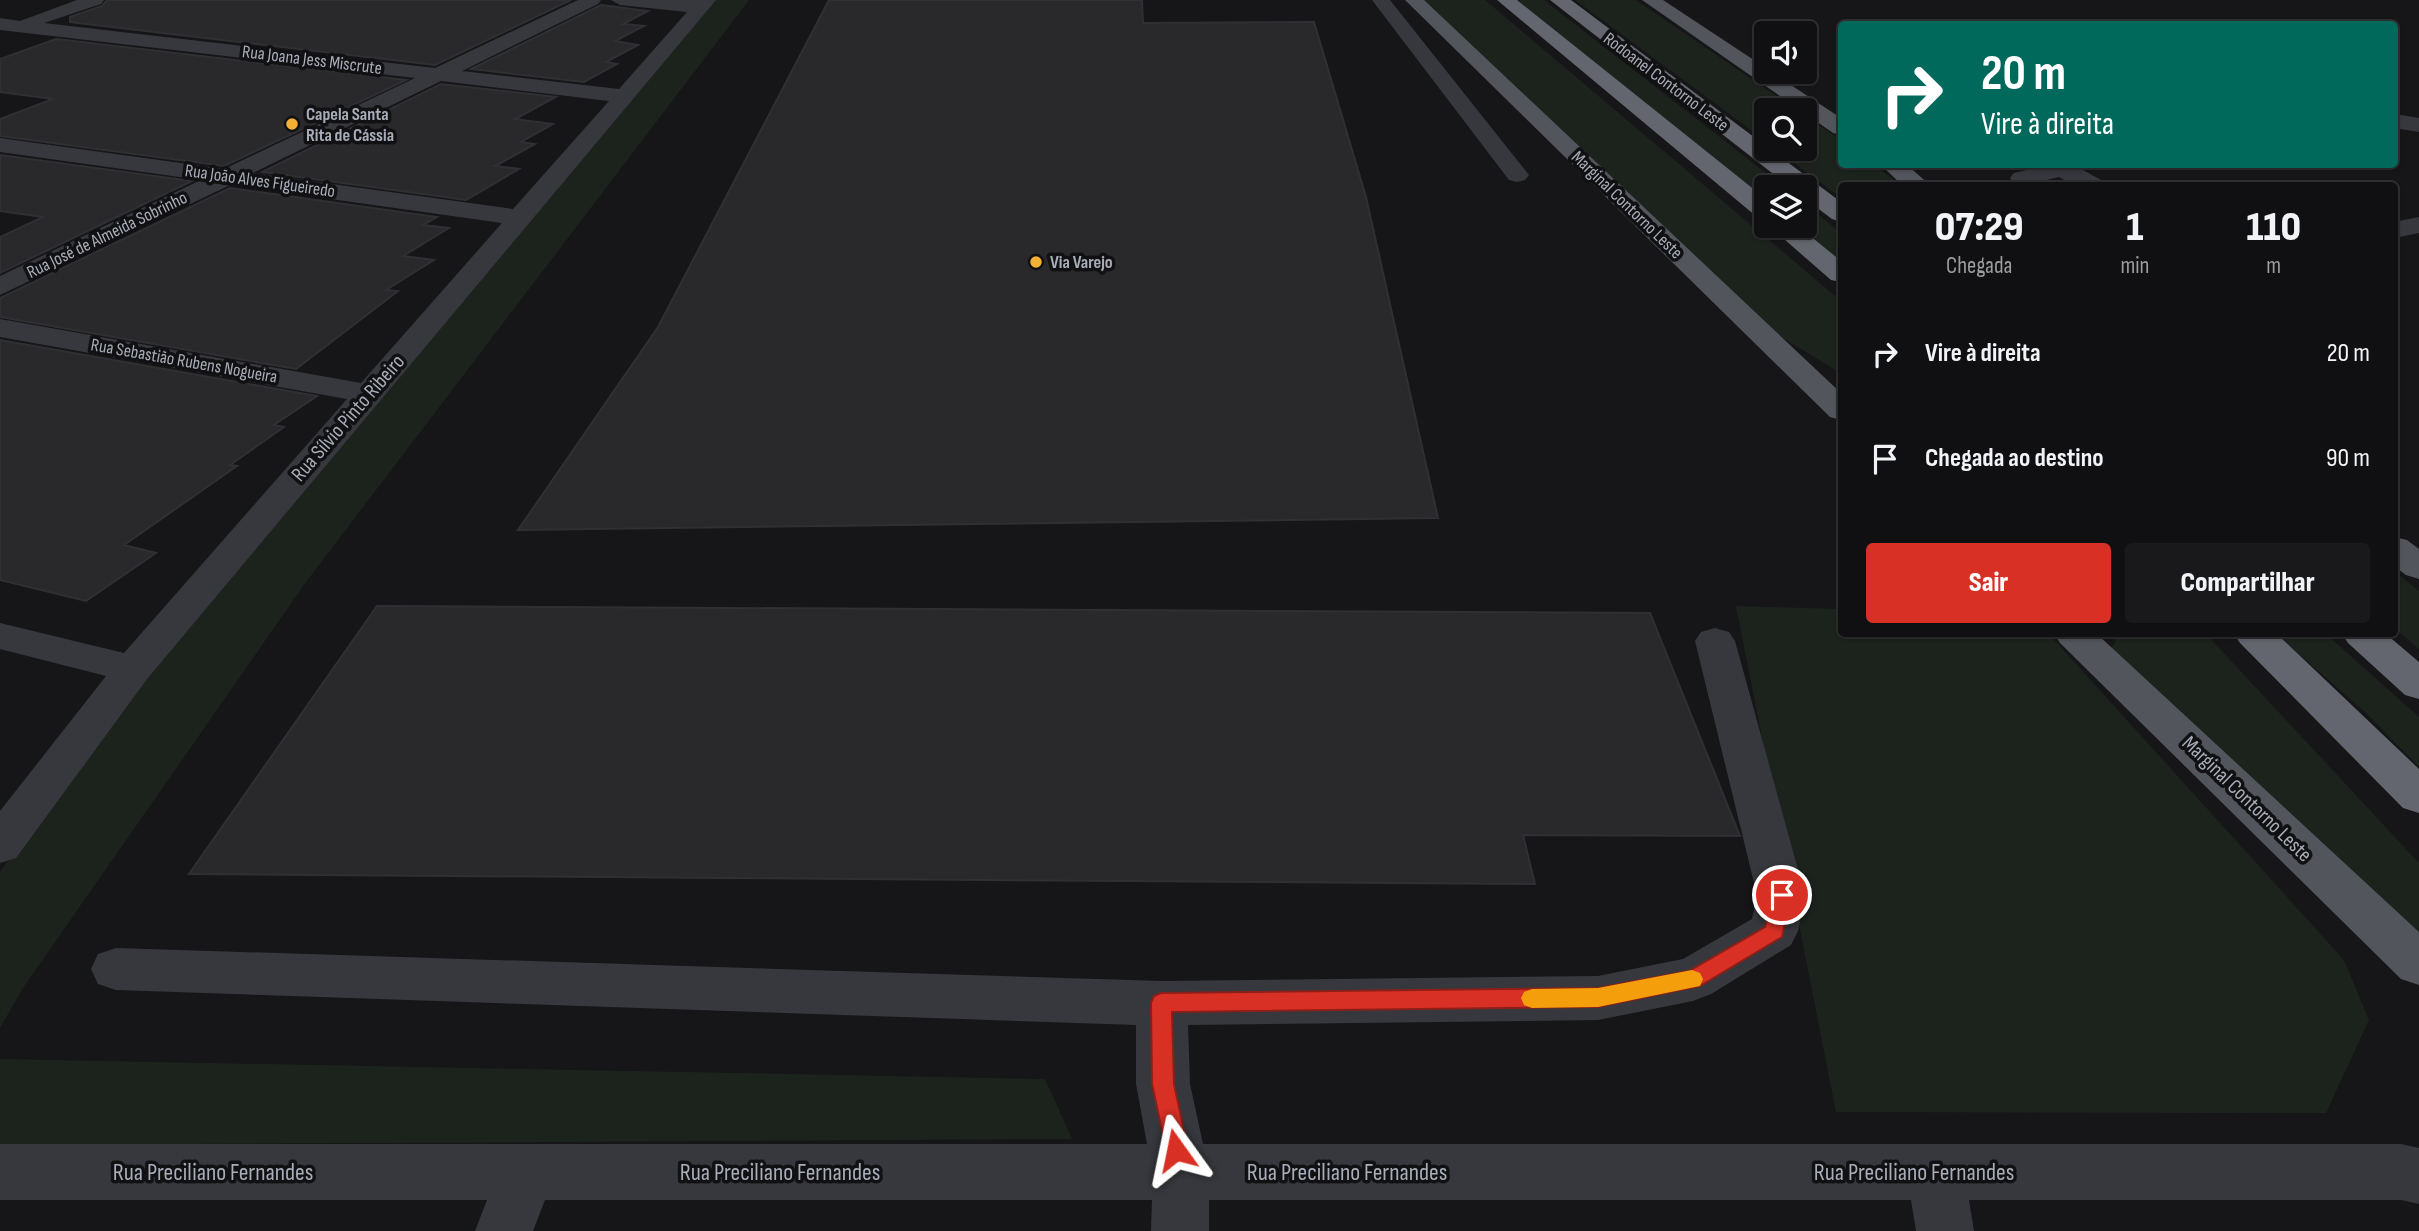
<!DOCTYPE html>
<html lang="pt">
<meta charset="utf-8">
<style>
:root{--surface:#101012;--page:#19191b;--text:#f1f3f6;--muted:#9c9d9f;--line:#303032;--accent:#d93025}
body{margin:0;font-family:"Sofia Sans Condensed",sans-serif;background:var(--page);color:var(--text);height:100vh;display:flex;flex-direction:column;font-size:26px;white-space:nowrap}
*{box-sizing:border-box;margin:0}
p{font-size:23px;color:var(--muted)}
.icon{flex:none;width:38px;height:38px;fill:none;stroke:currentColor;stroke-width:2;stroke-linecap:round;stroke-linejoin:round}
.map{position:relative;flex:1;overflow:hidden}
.side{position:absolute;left:1838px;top:182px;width:560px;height:455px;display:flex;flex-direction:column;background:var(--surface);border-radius:7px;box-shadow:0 2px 5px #0004,0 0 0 2px var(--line)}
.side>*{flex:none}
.top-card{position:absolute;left:1838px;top:21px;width:560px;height:147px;border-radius:7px;box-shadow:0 2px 5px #0004,0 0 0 2px var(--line);background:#00695c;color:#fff;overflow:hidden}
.fabs{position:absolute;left:1754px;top:21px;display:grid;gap:14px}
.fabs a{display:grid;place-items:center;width:63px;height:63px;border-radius:7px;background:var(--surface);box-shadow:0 2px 5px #0004,0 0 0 2px var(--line);font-size:35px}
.pin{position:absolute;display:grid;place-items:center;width:60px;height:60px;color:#fff;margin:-30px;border:4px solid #fff;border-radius:50%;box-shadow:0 2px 7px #0007}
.me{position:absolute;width:77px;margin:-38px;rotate:348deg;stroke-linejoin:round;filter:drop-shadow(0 0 5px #0008)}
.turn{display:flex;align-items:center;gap:24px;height:147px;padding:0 28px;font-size:32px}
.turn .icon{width:91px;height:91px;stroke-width:2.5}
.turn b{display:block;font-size:49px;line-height:60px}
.eta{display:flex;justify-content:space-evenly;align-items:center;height:119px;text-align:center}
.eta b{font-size:42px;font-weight:800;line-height:49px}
.action{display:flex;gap:14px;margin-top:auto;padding:14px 28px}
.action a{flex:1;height:80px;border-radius:7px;background:var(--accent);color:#fff;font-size:28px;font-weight:800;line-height:80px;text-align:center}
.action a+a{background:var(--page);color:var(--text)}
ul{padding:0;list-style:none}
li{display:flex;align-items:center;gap:21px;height:105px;padding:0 28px}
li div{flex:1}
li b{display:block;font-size:26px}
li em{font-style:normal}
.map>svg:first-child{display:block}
.green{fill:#1c231d}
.building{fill:#29292c;stroke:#303034;stroke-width:2}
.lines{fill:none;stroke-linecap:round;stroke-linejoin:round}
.minor{fill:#37383d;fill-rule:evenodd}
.major{fill:#53555c;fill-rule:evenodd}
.highway{fill:#63666e;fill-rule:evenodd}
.route{fill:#d93025;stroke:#8d1f18;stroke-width:2}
.slow{fill:#f59e0b}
.poi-dot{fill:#f2b134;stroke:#111113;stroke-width:2.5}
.labels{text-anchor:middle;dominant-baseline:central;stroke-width:7;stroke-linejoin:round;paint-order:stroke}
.far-street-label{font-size:18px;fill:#a8adb8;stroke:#111113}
.far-poi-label{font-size:18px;font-weight:bold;fill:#a8adb8;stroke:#111113;text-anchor:start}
.street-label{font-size:21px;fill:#a8adb8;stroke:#111113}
.near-street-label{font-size:24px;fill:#a8adb8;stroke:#111113}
</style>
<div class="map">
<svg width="2419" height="1231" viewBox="0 0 2419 1231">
<rect width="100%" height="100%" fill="#161618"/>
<path class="green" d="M714 0H749L306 582 23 988 0 1028V872L148 672Z
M1421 0H1485L1841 301V373L1781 337Z
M1518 0H1544L1784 187H1766V202Z
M1575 0H1636L1797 110H1766V141Z
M1804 115 1841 140V164L1874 165 1901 185 1841 186V198L1776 149H1804Z
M1804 203 1841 233V263L1795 226H1804Z
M2394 571 2419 591V649L2394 628Z
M1736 606 1841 609V634H2049L2344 960 2369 1020 2326 1113 1836 1112Z
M2107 634H2206L2419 863V949L2108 652 2116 641Z
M2276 634H2326L2419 717V767L2365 712Z
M0 1059 1045 1079 1072 1139 0 1145Z"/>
<path class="building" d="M107 0H556L569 1 435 65 70 22V17L102 6Z
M829 0H1142L1143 23 1314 22 1366 197 1438 518 518 530 658 327Z
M601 5 648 11 623 24 644 26 615 41 638 45 606 62 617 64 584 82 471 69Z
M56 39 406 80 224 166 0 136V119L53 99 0 92V59Z
M441 84 556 97 515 119 553 124 521 142 535 144 495 166 519 169 466 200 262 172Z
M0 155 192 181 0 273V237L43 217 0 211Z
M230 188 437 217 423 225 449 228 403 256 434 260 386 290 398 291 296 369 0 317V298Z
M0 340 317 396 274 425 284 427 230 465 237 466 124 545 156 553 86 601 0 580Z
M377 606 1650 613 1740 836 1523 835 1535 884 189 874Z"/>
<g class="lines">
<path class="minor" d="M77 0H104L101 4 44 23 435 68 578 0H601L598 4 462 71 619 89 687 12 620 5 611 0H716L147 679 16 858 0 863V811L106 676 0 649V623L124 653 347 399 0 337V319L361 383 502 223 230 185 0 295V276L201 180 0 152V138L224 169 415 78 0 30V18L20 21ZM441 81 609 101 513 209 253 173Z
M1372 0H1390L1525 170 1529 175 1525 180 1517 182 1509 180Z
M2394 114 2419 118V132L2394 128Z
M2042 164H2072L2103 181 2106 186H2075L2059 177 2038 182 2041 186H2016L2010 178 2014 173 2043 166Z
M2419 217V233L2394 238V222Z
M1715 628 1729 632 1735 641 1805 895 1798 931 1791 945 1711 994 1693 1001 1598 1020 1188 1025 1190 1084 1203 1144H2401L2419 1148V1204L2401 1200H1969L1974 1231H1916L1911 1200H1209V1231H1151L1152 1200H545L533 1231H475L487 1200H0V1144H1147L1136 1084V1025L116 990 98 984 91 969 98 954 116 948 1162 981 1598 976 1683 959 1752 919 1757 895 1695 641 1701 632Z"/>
<path class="major" d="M1405 0H1424L1841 393V420L1830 417Z
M1642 0H1663L1766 68V72H1771L1841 118V135L1833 133Z
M1880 164H1906L1931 186H1903Z
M2394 537 2407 540 2419 549V579L2406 575 2394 566Z
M2054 634H2097L2419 932V985L2401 979 2060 643Z"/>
<path class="highway" d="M1497 0H1517L1766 199V219L1757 217Z
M1550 0H1571L1766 146V149H1770L1841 202V222L1832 219 1804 198V187H1790Z
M1769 226H1798L1841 261V282L1831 280Z
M2234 634H2277L2419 769V813L2403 808 2240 643Z
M2342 634H2386L2419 662V699L2405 695 2348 643Z"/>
</g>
<path class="route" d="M1782 887 1788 890 1791 895 1782 937 1700 986 1598 1007 1172 1012 1174 1084 1188 1150 1185 1158 1176 1161 1168 1158 1152 1084 1151 1003 1154 996 1161 993 1598 988 1689 971 1765 927 1775 890Z"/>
<path class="slow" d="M1692 970 1700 973 1703 979 1700 986 1598 1007 1532 1008 1524 1005 1521 998 1524 992 1532 989 1598 988Z"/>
<g class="poi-dot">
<circle cx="292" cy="124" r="7"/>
<circle cx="1036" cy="262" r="7"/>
</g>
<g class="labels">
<g class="far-street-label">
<text transform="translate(312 60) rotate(7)">Rua Joana Jess Miscrute</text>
<text transform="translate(1666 82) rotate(37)">Rodoanel Contorno Leste</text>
<text transform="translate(260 181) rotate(8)">Rua João Alves Figueiredo</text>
<text transform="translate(1627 205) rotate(44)">Marginal Contorno Leste</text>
<text transform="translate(107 235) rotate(-26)">Rua José de Almeida Sobrinho</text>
<text transform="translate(184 361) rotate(10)">Rua Sebastião Rubens Nogueira</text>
</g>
<g class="far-poi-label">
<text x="306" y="114">Capela Santa<tspan x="306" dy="21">Rita de Cássia</tspan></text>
<text x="1050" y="262">Via Varejo</text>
</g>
<g class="street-label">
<text transform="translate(348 418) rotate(-49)">Rua Sílvio Pinto Ribeiro</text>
<text transform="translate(2247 799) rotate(44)">Marginal Contorno Leste</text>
</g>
<g class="near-street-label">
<text x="213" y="1172">Rua Preciliano Fernandes</text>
<text x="780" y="1172">Rua Preciliano Fernandes</text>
<text x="1347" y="1172">Rua Preciliano Fernandes</text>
<text x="1914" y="1172">Rua Preciliano Fernandes</text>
</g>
</g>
</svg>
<div class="fabs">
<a><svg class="icon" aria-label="sound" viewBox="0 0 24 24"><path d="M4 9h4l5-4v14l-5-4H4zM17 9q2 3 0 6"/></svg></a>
<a><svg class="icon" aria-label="search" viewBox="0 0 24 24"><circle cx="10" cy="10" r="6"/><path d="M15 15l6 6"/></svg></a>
<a><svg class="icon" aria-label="layers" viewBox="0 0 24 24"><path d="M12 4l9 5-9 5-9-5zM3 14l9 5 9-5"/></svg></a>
</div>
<div class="pin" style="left:1782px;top:895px;background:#d93025"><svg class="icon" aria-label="arrive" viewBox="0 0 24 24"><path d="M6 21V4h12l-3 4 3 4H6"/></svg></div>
<svg class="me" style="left:1176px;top:1150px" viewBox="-20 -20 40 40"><path d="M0-17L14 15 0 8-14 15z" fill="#d93025" stroke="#fff" stroke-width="4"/></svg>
<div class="top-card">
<div class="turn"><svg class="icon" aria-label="right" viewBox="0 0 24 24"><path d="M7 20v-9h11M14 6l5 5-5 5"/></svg><div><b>20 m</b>Vire à direita</div></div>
</div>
<section class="side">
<div class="eta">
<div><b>07:29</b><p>Chegada</p></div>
<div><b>1</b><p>min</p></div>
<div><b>110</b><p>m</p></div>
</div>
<ul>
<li><svg class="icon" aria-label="right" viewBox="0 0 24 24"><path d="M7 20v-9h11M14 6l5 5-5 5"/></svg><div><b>Vire à direita</b></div><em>20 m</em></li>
<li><svg class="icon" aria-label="arrive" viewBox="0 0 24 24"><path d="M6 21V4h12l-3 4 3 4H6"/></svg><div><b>Chegada ao destino</b></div><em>90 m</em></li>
</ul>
<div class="action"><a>Sair</a><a>Compartilhar</a></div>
</section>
</div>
